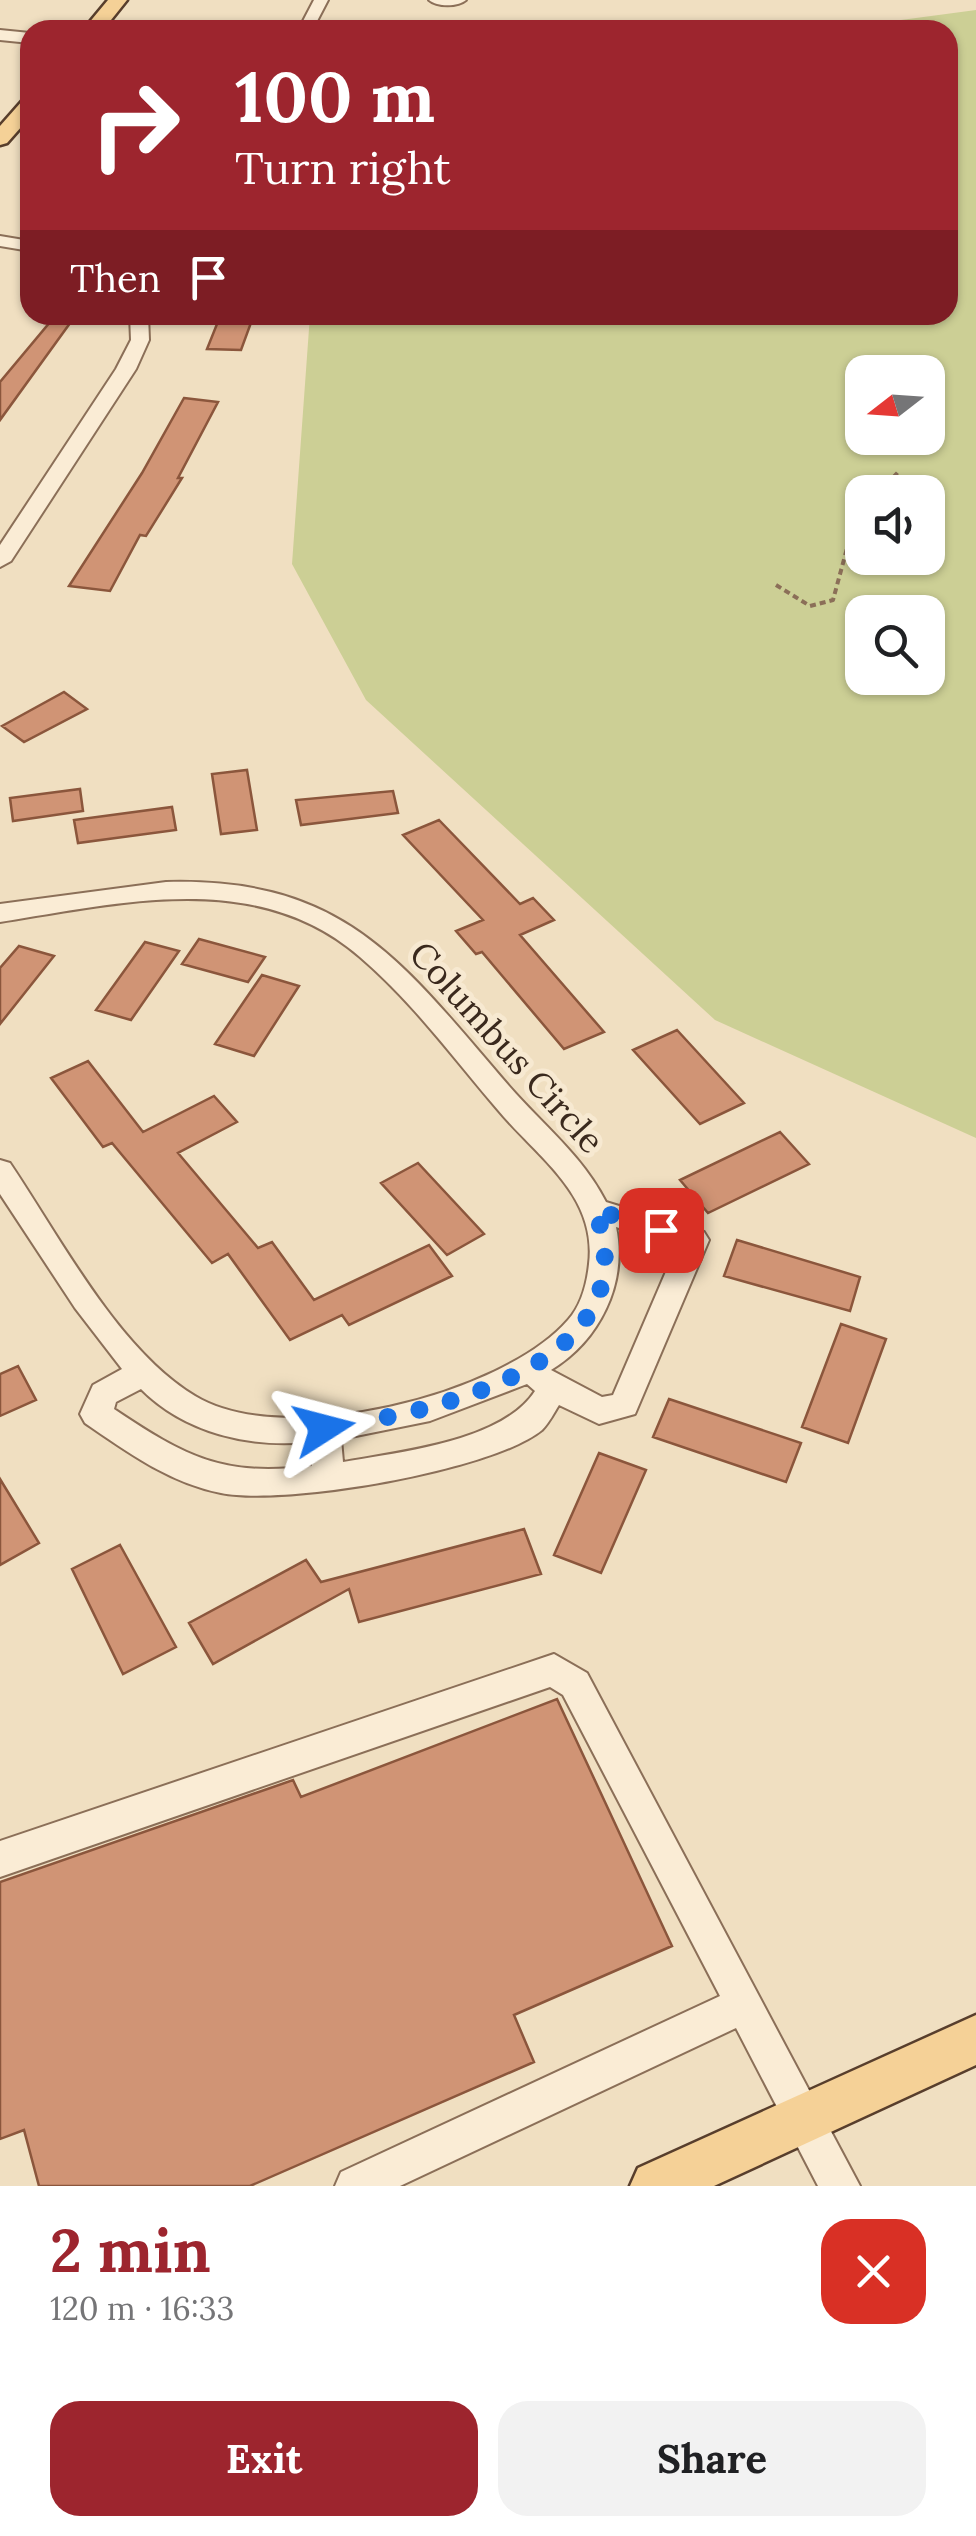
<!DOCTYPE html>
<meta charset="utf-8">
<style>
:root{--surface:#fff;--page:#f2f2f2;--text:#202124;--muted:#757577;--accent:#9d252e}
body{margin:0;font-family:Lora,serif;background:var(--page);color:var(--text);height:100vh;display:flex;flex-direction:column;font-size:38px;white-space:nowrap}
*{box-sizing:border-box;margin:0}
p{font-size:32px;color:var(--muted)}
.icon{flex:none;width:55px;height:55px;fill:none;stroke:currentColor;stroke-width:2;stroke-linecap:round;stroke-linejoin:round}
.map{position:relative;height:2186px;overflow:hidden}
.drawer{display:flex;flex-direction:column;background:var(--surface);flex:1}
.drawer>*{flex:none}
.guide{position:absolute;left:20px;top:20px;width:938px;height:305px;border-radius:30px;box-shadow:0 2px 8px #0004;background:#9d252e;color:#fff;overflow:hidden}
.needle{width:65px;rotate:253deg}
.buttons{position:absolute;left:845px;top:355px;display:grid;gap:20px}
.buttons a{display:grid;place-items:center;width:100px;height:100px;border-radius:20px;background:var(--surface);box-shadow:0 2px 8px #0004;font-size:50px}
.pin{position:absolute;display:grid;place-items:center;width:85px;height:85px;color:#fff;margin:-42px;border-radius:20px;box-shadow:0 5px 15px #0006}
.me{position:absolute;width:110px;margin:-55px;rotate:81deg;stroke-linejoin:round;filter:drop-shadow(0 0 8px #0008)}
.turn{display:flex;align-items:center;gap:35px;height:210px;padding:0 50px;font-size:45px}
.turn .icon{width:130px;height:130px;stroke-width:2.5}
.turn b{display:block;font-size:70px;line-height:85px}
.then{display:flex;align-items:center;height:95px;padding:0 50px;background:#0003;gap:20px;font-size:38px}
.round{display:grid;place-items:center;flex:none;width:105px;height:105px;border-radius:30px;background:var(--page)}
.overview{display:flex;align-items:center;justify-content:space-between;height:170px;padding:0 50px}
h1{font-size:60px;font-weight:700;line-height:75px;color:var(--accent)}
.primary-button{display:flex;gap:20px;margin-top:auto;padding:20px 50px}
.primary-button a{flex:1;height:115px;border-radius:30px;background:var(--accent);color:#fff;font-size:40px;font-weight:700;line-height:115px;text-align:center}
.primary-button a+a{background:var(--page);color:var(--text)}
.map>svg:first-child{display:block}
.green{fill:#cccf95;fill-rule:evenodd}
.building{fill:#d09475;stroke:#8b563c;stroke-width:2.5}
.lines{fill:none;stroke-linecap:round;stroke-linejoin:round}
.minor-casing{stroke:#8b6f58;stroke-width:4}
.major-casing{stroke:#583e2c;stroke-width:5}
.path{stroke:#8b6f58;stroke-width:4;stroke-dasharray:6 4;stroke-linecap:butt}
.minor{fill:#faecd5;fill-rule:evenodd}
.major{fill:#f5d197;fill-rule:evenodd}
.route{stroke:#1a73e8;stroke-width:18;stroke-dasharray:0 32.4}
.labels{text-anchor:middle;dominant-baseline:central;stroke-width:10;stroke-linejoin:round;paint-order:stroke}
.street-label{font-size:35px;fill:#3a291d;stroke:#f7e9d1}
</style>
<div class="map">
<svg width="976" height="2186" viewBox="0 0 976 2186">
<rect width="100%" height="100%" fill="#f0dfc1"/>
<path class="green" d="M976 10V1138L715 1020 366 700 292 564 310 315H948V30H826ZM928 372V438H862V372ZM862 492H928V558H862ZM862 612H928V678H862Z"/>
<path class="building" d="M56 315 73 319 0 420V382Z
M219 319 252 320 241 350 207 349Z
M184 398 218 402 178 478H182L146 536 140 535 110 591 69 586 142 473Z
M64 692 87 709 24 742 2 726Z
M247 770 257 830 221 834 212 774Z
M80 789 83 811 13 821 10 798Z
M393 791 398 813 301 825 296 800Z
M172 807 176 830 78 843 74 820Z
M439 820 520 904 533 898 554 920 520 935 604 1032 564 1049 482 952 476 954 456 931 483 920 403 835Z
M199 939 265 957 248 982 182 964Z
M145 942 179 951 131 1020 96 1010Z
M19 946 54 956 0 1024V968Z
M262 975 299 986 254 1056 215 1044Z
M677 1030 744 1103 700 1124 633 1050Z
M88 1061 143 1132 214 1096 237 1122 178 1153 258 1248 272 1242 314 1300 429 1245 452 1276 349 1325 342 1315 290 1340 228 1254 212 1263 112 1143 103 1147 51 1078Z
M780 1132 809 1164 708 1213 680 1180Z
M418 1163 484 1234 447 1255 381 1183Z
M737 1240 860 1277 850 1311 724 1276Z
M841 1324 886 1339 848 1443 802 1427Z
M18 1366 36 1400 0 1416V1374Z
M669 1399 801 1443 786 1482 653 1437Z
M599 1453 646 1470 601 1573 554 1555Z
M0 1479 39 1543 0 1565Z
M524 1529 541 1574 359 1622 349 1589 213 1664 189 1623 306 1560 321 1582Z
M120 1545 176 1647 123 1674 72 1569Z
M557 1699 672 1946 514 2015 534 2062 250 2186H39L24 2130 0 2139V1882L293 1780 301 1797Z"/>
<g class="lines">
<g class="minor-casing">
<path id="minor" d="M314 0H328L316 23 318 30H302V23Z
M429 0H466C458 7 437 7 429 0Z
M0 30 30 33V43L0 40Z
M0 236 30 241V251L0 246Z
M130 315H148L149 340 136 369 11 561 0 567V545L116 369 131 340Z
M166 882C345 877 402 962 509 1086 543 1125 582 1155 606 1202L704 1232 709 1240 635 1414 599 1424 559 1405C554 1413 549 1423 542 1430 492 1471 285 1506 221 1493 170 1483 127 1452 85 1423L80 1414 93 1385 122 1369 75 1308 0 1194V1160L10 1163C60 1237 118 1350 195 1396 283 1450 502 1396 568 1320 581 1306 587 1283 589 1264 597 1198 542 1160 504 1117 457 1063 415 1004 360 957 258 868 121 903 0 922V904ZM616 1227 677 1246 613 1395 602 1397 551 1370C599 1341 628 1284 616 1227ZM527 1384 535 1391C502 1442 399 1452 343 1462L341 1439 430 1421ZM141 1389C185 1433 249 1448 310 1442L312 1466C222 1477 186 1457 114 1409L116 1402Z
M554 1654 587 1673 860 2186H818L736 2028 400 2186H335L341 2172 720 1996 563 1695 550 1687 0 1877V1841Z"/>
</g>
<g class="major-casing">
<path id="major" d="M108 0H127L103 30H83Z
M30 98V117L7 143 0 145V126L23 100Z
M976 2015V2065L714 2186H630L638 2168Z"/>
</g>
<path class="path" d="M880 492 899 471
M776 585 810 606 833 600 849 541 862 515"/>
<use href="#minor" class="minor"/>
<use href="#major" class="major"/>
</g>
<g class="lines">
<path class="route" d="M324 1428C431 1413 654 1366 595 1210L661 1230"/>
</g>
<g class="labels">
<g class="street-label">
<text transform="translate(507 1047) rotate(48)">Columbus Circle</text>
</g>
</g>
</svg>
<div class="buttons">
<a><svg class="needle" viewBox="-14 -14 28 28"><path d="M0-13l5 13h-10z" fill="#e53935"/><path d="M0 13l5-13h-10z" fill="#757577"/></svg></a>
<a><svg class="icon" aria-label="sound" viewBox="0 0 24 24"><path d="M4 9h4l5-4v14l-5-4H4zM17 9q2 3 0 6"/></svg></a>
<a><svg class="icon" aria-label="search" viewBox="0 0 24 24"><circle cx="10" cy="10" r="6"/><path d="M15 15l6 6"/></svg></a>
</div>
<div class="pin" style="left:661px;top:1230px;background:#d93025"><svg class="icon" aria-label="arrive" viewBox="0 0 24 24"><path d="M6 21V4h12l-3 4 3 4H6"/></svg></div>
<svg class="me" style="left:324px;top:1428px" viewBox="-20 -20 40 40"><path d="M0-17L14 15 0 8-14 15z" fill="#1a73e8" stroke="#fff" stroke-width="4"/></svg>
<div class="guide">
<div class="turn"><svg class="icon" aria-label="right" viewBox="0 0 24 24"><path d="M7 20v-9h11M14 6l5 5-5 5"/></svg><div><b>100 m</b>Turn right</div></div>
<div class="then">Then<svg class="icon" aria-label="arrive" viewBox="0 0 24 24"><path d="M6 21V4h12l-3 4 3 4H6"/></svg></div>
</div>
</div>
<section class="drawer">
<div class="overview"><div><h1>2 min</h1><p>120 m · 16:33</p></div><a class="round" style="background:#d93025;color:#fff"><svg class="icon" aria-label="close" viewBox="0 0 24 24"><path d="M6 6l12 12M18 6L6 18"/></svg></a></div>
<div class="primary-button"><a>Exit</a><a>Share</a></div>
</section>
